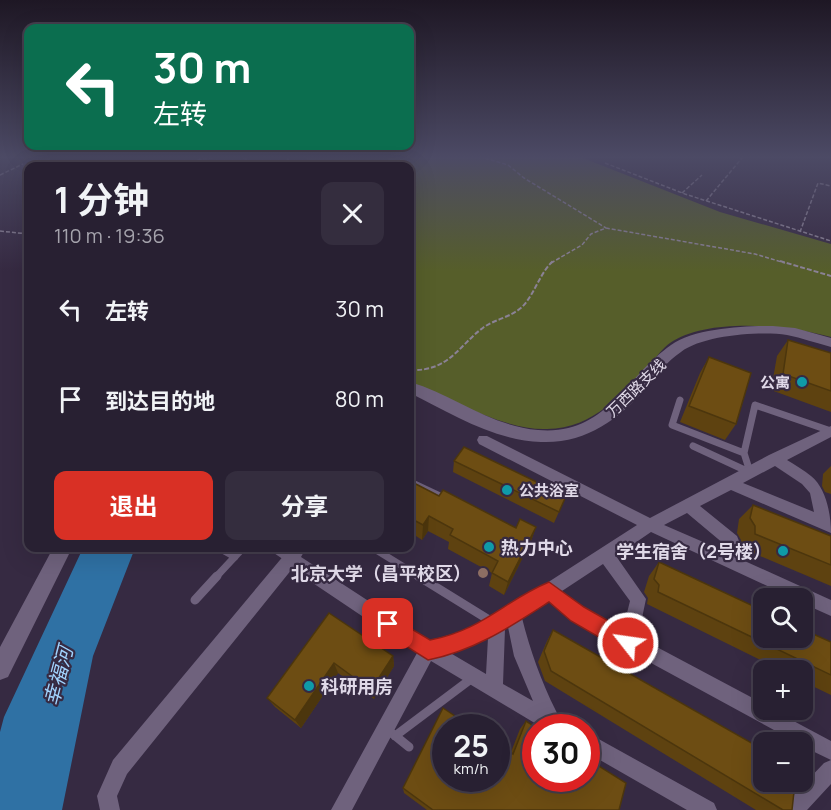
<!DOCTYPE html>
<html lang="zh">
<meta charset="utf-8">
<style>
:root{--surface:#282032;--page:#342d3e;--text:#f1f3f6;--muted:#a5a3ac;--line:#443e4d;--accent:#d93025}
body{margin:0;font-family:Manrope,"Noto Sans SC",sans-serif;background:var(--page);color:var(--text);height:100vh;display:flex;flex-direction:column;font-size:22px;white-space:nowrap}
*{box-sizing:border-box;margin:0}
p{font-size:20px;color:var(--muted)}
.icon{flex:none;width:33px;height:33px;fill:none;stroke:currentColor;stroke-width:2;stroke-linecap:round;stroke-linejoin:round}
.map{position:relative;flex:1;overflow:hidden}
.sheet{position:absolute;left:24px;top:162px;width:390px;height:390px;display:flex;flex-direction:column;background:var(--surface);border-radius:12px;box-shadow:0 6px 24px #0002,0 0 0 2px var(--line)}
.sheet>*{flex:none}
.top-card{position:absolute;left:24px;top:24px;width:390px;height:126px;border-radius:12px;box-shadow:0 6px 24px #0002,0 0 0 2px var(--line);background:#0b6e4f;color:#fff;overflow:hidden}
.fabs{position:absolute;left:753px;top:588px;display:grid;gap:12px}
.fabs a{display:grid;place-items:center;width:60px;height:60px;border-radius:12px;background:var(--surface);box-shadow:0 6px 24px #0002,0 0 0 2px var(--line);font-size:30px}
.speed{position:absolute;left:432px;top:714px;display:flex;gap:12px;font-size:30px;font-weight:700;text-align:center}
.speed>*{display:grid;place-content:center;width:78px;height:78px;border-radius:50%;background:var(--surface);box-shadow:0 6px 24px #0002,0 0 0 2px var(--line);line-height:1}
.speed small{font-size:15px;font-weight:400}
.speed .limit{border:9px solid #d22;background:#fff;color:#111}
.pin{position:absolute;display:grid;place-items:center;width:51px;height:51px;color:#fff;margin:-26px;border-radius:12px;box-shadow:0 3px 9px #0006}
.me{position:absolute;width:66px;margin:-33px;rotate:300deg;stroke-linejoin:round;filter:drop-shadow(0 0 4px #0008)}
.turn{display:flex;align-items:center;gap:21px;height:126px;padding:0 30px;font-size:27px}
.turn .icon{width:78px;height:78px;stroke-width:2.5}
.turn b{display:block;font-size:42px;line-height:51px}
.round{display:grid;place-items:center;flex:none;width:63px;height:63px;border-radius:12px;background:var(--page)}
.summary{display:flex;align-items:center;justify-content:space-between;height:102px;padding:0 30px}
h1{font-size:36px;font-weight:700;line-height:45px}
.button{display:flex;gap:12px;margin-top:auto;padding:12px 30px}
.button a{flex:1;height:69px;border-radius:12px;background:var(--accent);color:#fff;font-size:24px;font-weight:700;line-height:69px;text-align:center}
.button a+a{background:var(--page);color:var(--text)}
ul{padding:0;list-style:none}
li{display:flex;align-items:center;gap:18px;height:90px;padding:0 30px}
li div{flex:1}
li b{display:block;font-size:22px}
li em{font-style:normal}
.map>svg:first-child{display:block}
.green{fill:#565e2a}
.water{fill:#2f71a4}
.lines{fill:none;stroke-linecap:round;stroke-linejoin:round}
.path-far1{stroke:#8b8295;stroke-width:1.5;stroke-dasharray:4 2;stroke-linecap:butt}
.path{stroke:#8b8295;stroke-width:2;stroke-dasharray:5 2;stroke-linecap:butt}
.service-far1{stroke:#6f627d;stroke-width:7}
.service{stroke:#6f627d;stroke-width:9}
.minor{fill:#6f627d;fill-rule:evenodd}
.tertiary{fill:#6f627d;fill-rule:evenodd}
.wall{fill:#5e4210}
.shaded-wall{fill:#4c360d}
.building{fill:#6d4d13;stroke:#4c360d;stroke-width:1.5}
.route{fill:#d93025;stroke:#8d1f18;stroke-width:1.5}
.culture-dot{fill:#0f9aa8;stroke:#362a42;stroke-width:2}
.education-dot{fill:#8d6e63;stroke:#362a42;stroke-width:2}
.labels{text-anchor:middle;dominant-baseline:central;stroke-width:4.5;stroke-linejoin:round;paint-order:stroke}
.poi-label{font-size:15px;font-weight:bold;fill:#e0d9e8;stroke:#362a42;text-anchor:end}
.street-label{font-size:15px;fill:#e0d9e8;stroke:#362a42}
.near-poi-label{font-size:18px;font-weight:bold;fill:#e0d9e8;stroke:#362a42;text-anchor:start}
.near-water-label{font-size:20px;font-style:italic;fill:#a1d3fe;stroke:#362a42}
</style>
<div class="map">
<svg width="831" height="810" viewBox="0 0 831 810">
<rect width="100%" height="100%" fill="#362a42"/>
<path class="green" d="M306 158H583L720 212 831 244V337C790 325 707 317 670 343 663 348 657 356 651 363 621 394 595 428 547 429 506 431 448 398 410 382V166H314Z"/>
<path class="water" d="M83 548H135L93 656 62 810H0V732L4 717Z"/>
<g class="lines">
<path class="path-far1" d="M243 158 246 159 244 166
M288 158V166
M485 158 508 165 524 178 606 228
M605 163 685 194 831 241
M187 166 200 159 213 158
M0 175 23 164
M682 193 702 175
M706 201 742 158
M0 231 28 234
M800 232 818 183 831 186
M551 263 582 245 591 234 606 228 755 254 785 263"/>
<path class="path" d="M780 261 831 276
M410 370C449 372 459 345 484 327 496 319 511 317 522 307 535 294 539 274 553 261"/>
<path class="service-far1" d="M680 400 672 425 744 453
M693 446 749 472
M750 472 744 453 755 405 828 430
M410 482 444 498
M219 548 235 557
M273 548 289 559
M373 548 420 577
M216 577 243 548"/>
<path class="service" d="M418 576 494 623
M195 600 217 576
M393 734 409 747
M395 736 471 679"/>
<path class="minor" d="M831 426V437L787 460C795 465 804 470 811 476 826 488 831 514 831 533L731 490 700 506 737 536 739 541 738 558 831 600V616L802 603V598H793L651 532 616 556 646 599 638 637 764 704V710H773L831 741V784L807 810H783L786 803 824 763 831 760 802 746V742H796L629 651 622 649 621 646 572 620 548 601 522 618C530 650 541 681 556 711 559 719 568 719 571 728H543L431 661 352 810H331L417 653 292 569 127 774 117 796 120 810H100L97 796 113 760 290 548H306L301 557 430 641 455 637 491 619 637 525 479 444 477 440 479 436H487L650 518 769 455ZM775 466 802 484 810 493 814 512 743 483ZM687 513 724 544V551L664 525ZM603 564 630 601 623 629 584 608 562 591ZM508 627 514 656 533 701 503 684 505 629ZM488 638 486 674 452 654Z
M586 732 714 803 717 810H687L586 752Z"/>
<path class="tertiary" d="M773 326 795 328 831 338V347C816 343 802 338 787 335 760 331 703 335 681 352 667 361 656 376 646 388 618 420 585 444 541 442 495 441 450 413 410 393V382C454 395 490 426 538 430 606 436 624 378 671 345 695 328 744 326 773 326Z
M53 548H72L8 677 0 680V647Z"/>
</g>
<path class="wall" d="M788 340 831 353V412L771 390 777 356Z
M709 357 736 424 725 440 680 422 700 373Z
M454 461 566 496 554 523 453 472Z
M831 466V494L825 492 822 486 823 474Z
M410 481 439 496 516 528 536 527 531 541 504 595 489 586 492 573 448 549 449 542 428 531 422 540 410 532Z
M753 505 831 536V586L741 548V540L737 533 739 519Z
M659 562 831 642V695L802 681V670H781L647 604 648 598 644 592 649 576Z
M329 613 393 656 394 666 374 699 338 673 301 728 275 707 267 698Z
M553 630 792 810H756L545 681 538 662 547 641Z
M526 721 619 810H427L404 793 403 788 511 752 520 729Z"/>
<path class="shaded-wall" d="M429 516 428 531 422 540 423 525Z
M536 527 531 541 504 595 508 582Z
M393 656 394 666 374 699 371 690Z
M334 663 338 673 301 728 295 720Z"/>
<path class="building" d="M788 340 831 353V391L783 374Z
M709 357 751 373 736 424 689 406Z
M464 447 566 496 559 512 454 461Z
M410 481 439 496 443 490 516 528 520 519 536 527 508 582 492 573 498 561 450 535 453 529 429 516 423 525 410 518Z
M753 505 831 536V565L755 534V526L750 518Z
M659 562 764 611V638H802V629L831 642V675L658 592 659 585 654 579Z
M329 613 393 656 371 690 334 663 295 720 267 698Z
M553 630 764 750V782H795L792 810H783L551 671 544 651Z
M443 708 473 728H446V778H496V743L513 754 526 721 537 728H536V778H586V758L626 783 619 810H433L403 788Z"/>
<linearGradient id="sky" x2="0" y2="1"><stop stop-color="#1e1724"/><stop offset="0.58" stop-color="#4c4a65"/><stop offset="1" stop-color="#4c4a65" stop-opacity="0"/></linearGradient>
<rect width="831" height="271" fill="url(#sky)"/>
<path class="route" d="M549 582 584 607 635 636 638 643 635 650 628 652 621 650 571 621 549 602C510 627 474 651 428 660L382 631 379 624 382 618 388 615 430 640C483 630 505 600 549 582Z"/>
<g class="culture-dot">
<circle cx="802" cy="382" r="6"/>
<circle cx="507" cy="490" r="6"/>
<circle cx="489" cy="547" r="6"/>
<circle cx="783" cy="551" r="6"/>
<circle cx="309" cy="686" r="6"/>
</g>
<circle class="education-dot" cx="483" cy="573" r="6"/>
<g class="labels">
<g class="poi-label">
<text x="790" y="382">公寓</text>
<text x="519" y="490" text-anchor="start">公共浴室</text>
</g>
<g class="street-label">
<text transform="translate(636 388) rotate(-44)">万西路支线</text>
</g>
<g class="near-poi-label">
<text x="501" y="547">热力中心</text>
<text x="771" y="551" text-anchor="end">学生宿舍（2号楼）</text>
<text x="471" y="573" text-anchor="end">北京大学（昌平校区）</text>
<text x="321" y="686">科研用房</text>
</g>
<g class="near-water-label">
<text transform="translate(58 676) rotate(-75)">幸福河</text>
</g>
</g>
</svg>
<div class="fabs">
<a><svg class="icon" aria-label="search" viewBox="0 0 24 24"><circle cx="10" cy="10" r="6"/><path d="M15 15l6 6"/></svg></a>
<a>+</a>
<a>−</a>
</div>
<div class="speed"><div>25<small>km/h</small></div><div class="limit">30</div></div>
<div class="pin" style="left:388px;top:624px;background:#d93025"><svg class="icon" aria-label="arrive" viewBox="0 0 24 24"><path d="M6 21V4h12l-3 4 3 4H6"/></svg></div>
<svg class="me" style="left:628px;top:643px" viewBox="-20 -20 40 40"><circle r="17" fill="#d93025" stroke="#fff" stroke-width="3"/><path d="M0-11L8 9 0 5-8 9z" fill="#fff"/></svg>
<div class="top-card">
<div class="turn"><svg class="icon" aria-label="left" viewBox="0 0 24 24"><path d="M17 20v-9H6M10 6l-5 5 5 5"/></svg><div><b>30 m</b>左转</div></div>
</div>
<section class="sheet">
<div class="summary"><div><h1>1 分钟</h1><p>110 m · 19:36</p></div><a class="round"><svg class="icon" aria-label="close" viewBox="0 0 24 24"><path d="M6 6l12 12M18 6L6 18"/></svg></a></div>
<ul>
<li><svg class="icon" aria-label="left" viewBox="0 0 24 24"><path d="M17 20v-9H6M10 6l-5 5 5 5"/></svg><div><b>左转</b></div><em>30 m</em></li>
<li><svg class="icon" aria-label="arrive" viewBox="0 0 24 24"><path d="M6 21V4h12l-3 4 3 4H6"/></svg><div><b>到达目的地</b></div><em>80 m</em></li>
</ul>
<div class="button"><a>退出</a><a>分享</a></div>
</section>
</div>
